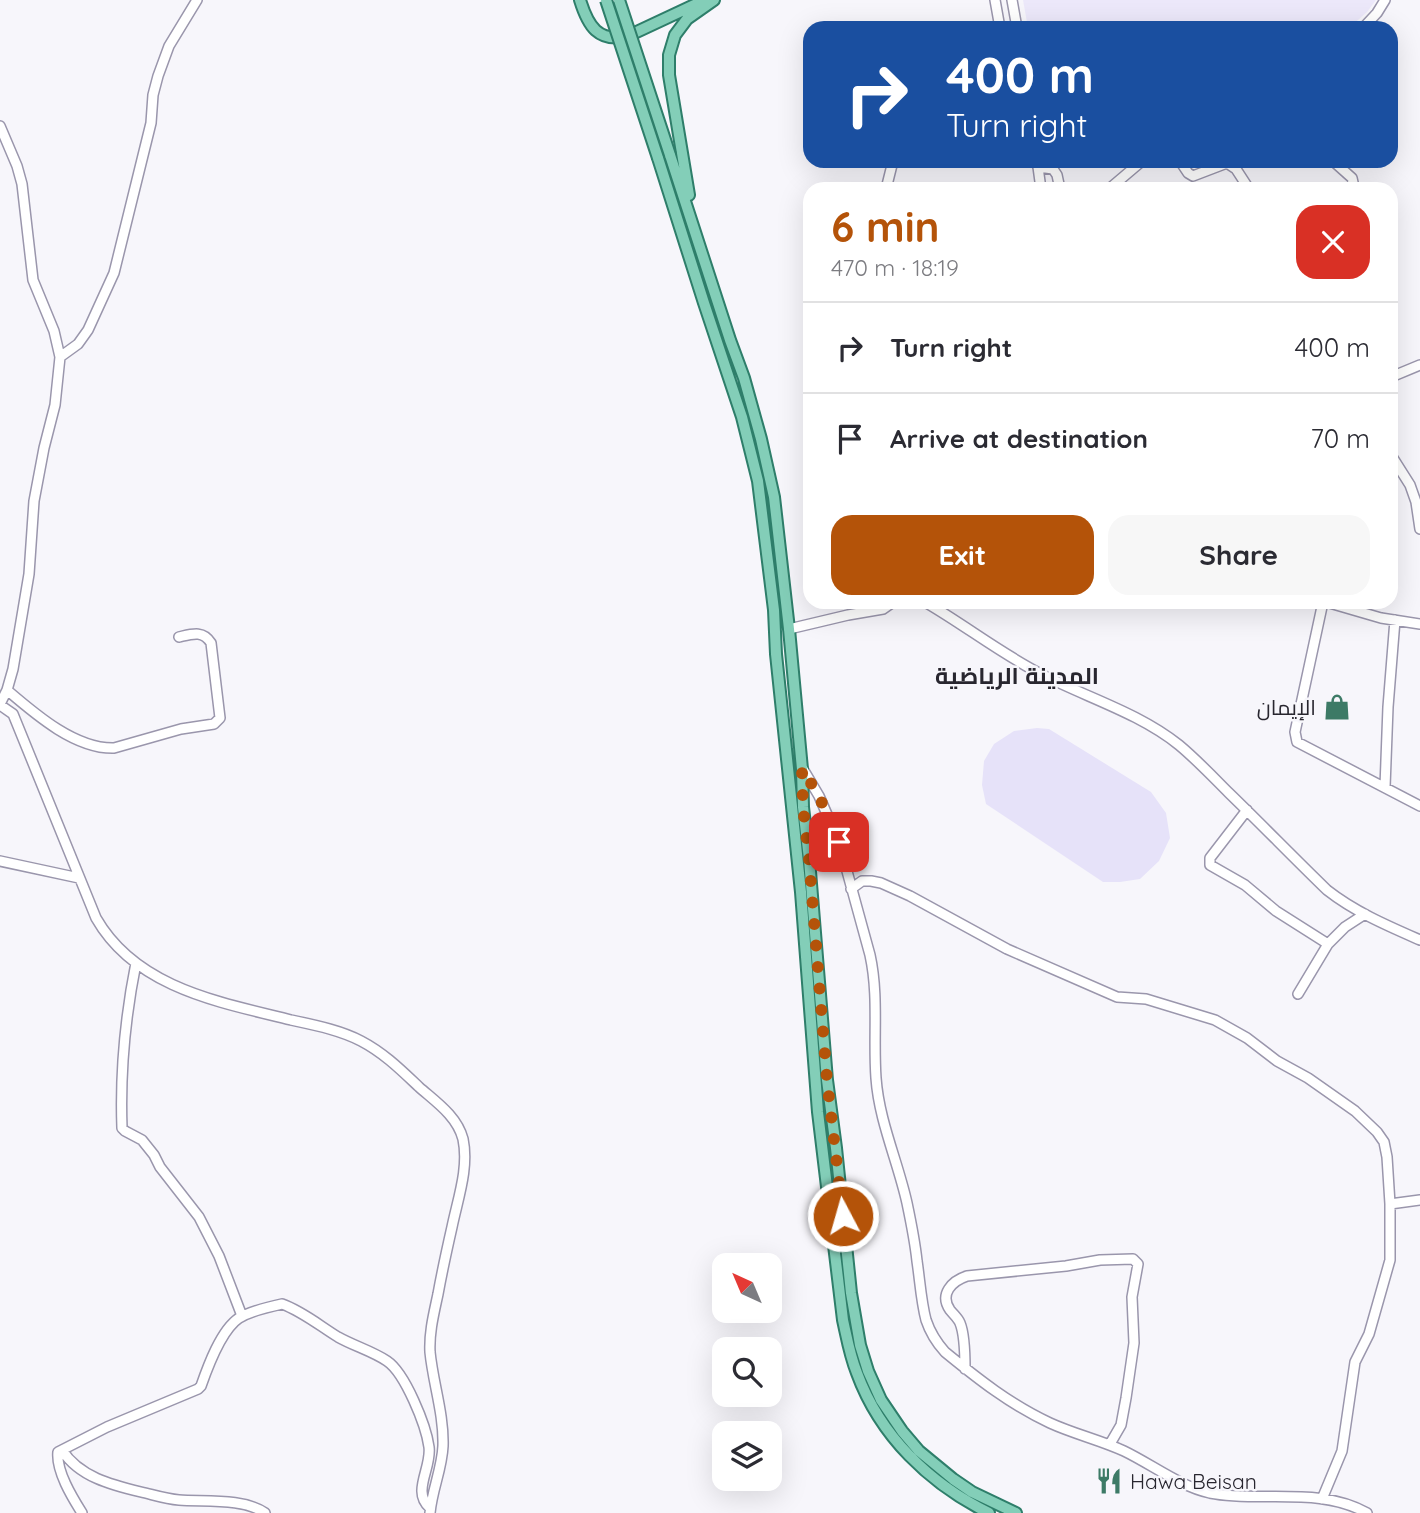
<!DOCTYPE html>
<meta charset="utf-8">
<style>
:root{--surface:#fff;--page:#f7f7f7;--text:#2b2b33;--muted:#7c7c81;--line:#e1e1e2;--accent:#b45309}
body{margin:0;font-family:Quicksand,Cairo,sans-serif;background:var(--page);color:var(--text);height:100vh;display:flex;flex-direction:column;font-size:26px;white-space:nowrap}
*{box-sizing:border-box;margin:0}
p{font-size:23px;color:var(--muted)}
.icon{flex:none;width:38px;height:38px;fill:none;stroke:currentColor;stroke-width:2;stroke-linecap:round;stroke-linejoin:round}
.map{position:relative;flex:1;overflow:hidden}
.details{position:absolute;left:803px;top:182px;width:595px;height:427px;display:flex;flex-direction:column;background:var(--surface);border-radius:21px;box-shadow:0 7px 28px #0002}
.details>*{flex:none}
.hud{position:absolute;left:803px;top:21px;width:595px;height:147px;border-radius:21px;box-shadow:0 7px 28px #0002;background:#1a4fa0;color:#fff;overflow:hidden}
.needle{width:46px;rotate:316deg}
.controls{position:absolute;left:712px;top:1253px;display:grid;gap:14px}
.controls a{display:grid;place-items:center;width:70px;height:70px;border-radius:14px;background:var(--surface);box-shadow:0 7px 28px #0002;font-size:35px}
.pin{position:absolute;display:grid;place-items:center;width:60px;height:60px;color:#fff;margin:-30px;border-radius:14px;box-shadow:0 4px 10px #0006}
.me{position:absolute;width:77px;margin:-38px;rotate:354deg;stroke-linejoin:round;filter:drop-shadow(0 0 5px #0008)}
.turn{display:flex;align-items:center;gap:24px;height:147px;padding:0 28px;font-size:32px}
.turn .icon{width:91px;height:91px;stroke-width:2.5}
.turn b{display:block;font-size:49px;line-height:60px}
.round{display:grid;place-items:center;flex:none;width:74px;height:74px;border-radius:21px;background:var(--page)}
.overview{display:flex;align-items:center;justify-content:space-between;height:119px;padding:0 28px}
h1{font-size:42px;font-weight:700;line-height:52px;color:var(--accent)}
.cta{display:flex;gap:14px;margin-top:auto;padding:14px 28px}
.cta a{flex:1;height:80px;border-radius:21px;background:var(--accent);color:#fff;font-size:28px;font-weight:700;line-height:80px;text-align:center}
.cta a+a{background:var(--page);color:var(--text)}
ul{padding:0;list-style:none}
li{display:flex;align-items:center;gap:21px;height:91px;padding:0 28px;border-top:2px solid var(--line)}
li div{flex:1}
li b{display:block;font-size:26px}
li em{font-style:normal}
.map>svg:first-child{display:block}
.built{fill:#ece8fa}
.green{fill:#e6e2f9}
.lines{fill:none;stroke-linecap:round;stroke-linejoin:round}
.minor-casing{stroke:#9a96ac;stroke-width:12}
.major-casing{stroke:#2e7e6a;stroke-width:14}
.minor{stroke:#fff;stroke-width:9}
.major{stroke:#83ceb8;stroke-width:10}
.major-bridge-casing{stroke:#2e7e6a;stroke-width:14;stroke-linecap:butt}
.major-bridge{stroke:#83ceb8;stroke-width:10}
.route{stroke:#b45309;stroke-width:12;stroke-dasharray:0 21.6}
.labels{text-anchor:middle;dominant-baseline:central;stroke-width:5;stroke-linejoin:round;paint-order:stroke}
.poi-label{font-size:21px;fill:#28262f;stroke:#f7f6fb;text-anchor:end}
.neighbourhood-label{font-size:23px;font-weight:bold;fill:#28262f;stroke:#f7f6fb}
</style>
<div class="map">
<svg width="1420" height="1513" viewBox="0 0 1420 1513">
<rect width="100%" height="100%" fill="#f7f6fb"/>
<path class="built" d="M1023 0H1376L1367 12 1349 28H1028Z"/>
<path class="green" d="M1037 728 1049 729 1151 792 1166 813 1170 838 1159 861 1140 879 1120 882H1103L986 804 982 785 984 761 994 744 1014 731Z"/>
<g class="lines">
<g class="minor-casing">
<path id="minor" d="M995 0 1000 28
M1012 0 1017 28
M1363 28 1377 13 1385 0
M0 126 17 166 22 184 33 280 54 331 60 357 55 405 44 448 34 501 29 574 13 669 7 690 0 704
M1035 161 1038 167 1041 189
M1180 161 1188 173 1193 176 1227 163 1236 169 1249 189
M1333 161 1352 178 1354 187 1353 189
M1038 167 1053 169 1057 175 1060 189
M886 189 893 161
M1109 189 1142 161
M60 357 78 344 88 330 114 273 151 123 153 95 158 76 169 46 197 0
M1391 377 1420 365
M1391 455 1410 485 1416 502 1420 529
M925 602C965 625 1001 654 1043 675 1088 698 1139 713 1179 745 1197 760 1213 777 1229 793 1262 825 1294 858 1327 890 1355 912 1388 926 1420 940
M1323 602 1295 732 1297 742 1420 806
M1326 602 1381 618 1420 624
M789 629 848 615 883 609 893 602
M7 690C35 714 75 749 114 748L181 729 214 724 220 718 211 643C203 630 192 634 179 637
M0 705 13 714 96 918C136 988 219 1002 291 1020 314 1025 340 1030 361 1041 384 1053 401 1070 419 1087 436 1102 457 1116 463 1139 469 1168 458 1198 452 1227 447 1249 442 1272 438 1294 434 1313 429 1332 430 1352 433 1383 444 1414 443 1446 442 1469 432 1490 430 1513
M803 769 819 796 839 842 870 955C879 996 873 1037 876 1078 879 1121 898 1162 907 1203 911 1222 915 1242 917 1261 920 1281 921 1301 926 1320 930 1332 936 1342 945 1352 978 1379 1011 1405 1050 1423 1074 1434 1100 1440 1124 1451 1153 1465 1179 1486 1210 1493 1261 1503 1319 1486 1367 1513
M1385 787 1388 707 1395 620
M1247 810 1210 858V865L1245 885 1276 911 1328 944
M0 861 79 878
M851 889 862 881H871L881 883 910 896 1007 949 1117 997 1146 999 1215 1020 1247 1038 1277 1061 1308 1078 1355 1111 1377 1132 1384 1142 1387 1157 1390 1204V1260L1369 1334 1355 1362 1342 1451 1322 1499
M136 963C125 1018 120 1073 122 1128L125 1131 142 1140 154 1155 160 1167 199 1217 219 1256 242 1316
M1298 994 1328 944 1345 927 1365 914
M1390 1204 1420 1200
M965 1369C965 1356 965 1335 960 1323 958 1318 954 1315 950 1310 939 1294 952 1281 967 1276L1066 1266 1100 1260 1133 1259 1138 1264 1132 1297 1134 1343 1126 1398 1121 1425 1110 1444
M62 1450C79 1477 112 1485 141 1492 154 1495 166 1499 179 1500 204 1502 244 1498 265 1513
M82 1513C72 1497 56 1471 58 1452L107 1427 198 1389 201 1386C208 1366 221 1330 239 1318 251 1311 268 1307 282 1304 302 1311 320 1326 338 1337 354 1346 372 1351 387 1361 405 1373 426 1425 429 1447 432 1468 411 1492 430 1508"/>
</g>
<g class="major-casing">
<path id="major" d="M580 0C588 26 598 43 628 36L705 0
M670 155 730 340 744 378 761 439 774 497 789 629 802 769 803 807 809 859 827 1080 836 1148 851 1293 860 1345 868 1371 881 1400 902 1431 919 1451 953 1479 972 1492 1016 1513
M658 158 704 303 742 417 758 481 774 610 776 654 801 892 818 1112 843 1320C847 1338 850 1356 857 1373 880 1436 930 1484 989 1513
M689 195 669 75V55L675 35 687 19 714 0"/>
</g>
<use href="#minor" class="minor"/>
<use href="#major" class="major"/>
<g class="major-bridge-casing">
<path id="major-bridge" d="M606 0 658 158
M619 0 670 155"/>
</g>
<use href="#major-bridge" class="major-bridge"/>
</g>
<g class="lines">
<path class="route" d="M839 842 819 796 802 769 803 807 809 859 827 1080 843 1216"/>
</g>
<defs>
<g id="shop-bare" transform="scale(2.1)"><path d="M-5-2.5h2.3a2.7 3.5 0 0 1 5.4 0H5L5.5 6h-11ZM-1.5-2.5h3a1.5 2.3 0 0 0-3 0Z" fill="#3d7a66" stroke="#f7f6fb" stroke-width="2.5" paint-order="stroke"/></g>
<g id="restaurant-bare" transform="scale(2.1)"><path d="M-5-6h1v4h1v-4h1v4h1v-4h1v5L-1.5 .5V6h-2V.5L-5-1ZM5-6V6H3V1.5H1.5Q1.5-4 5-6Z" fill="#3d7a66" stroke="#f7f6fb" stroke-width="2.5" paint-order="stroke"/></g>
</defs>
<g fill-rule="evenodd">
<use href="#shop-bare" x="1337" y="707"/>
<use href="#restaurant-bare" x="1109" y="1481"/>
</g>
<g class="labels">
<g class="poi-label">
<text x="1316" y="707">الإيمان</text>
<text x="1130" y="1481" text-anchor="start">Hawa Beisan</text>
</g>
<g class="neighbourhood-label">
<text x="1017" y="675">المدينة الرياضية</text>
</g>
</g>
</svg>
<div class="controls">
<a><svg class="needle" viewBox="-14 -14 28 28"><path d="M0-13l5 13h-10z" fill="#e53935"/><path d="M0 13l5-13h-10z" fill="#7c7c81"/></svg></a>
<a><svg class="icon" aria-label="search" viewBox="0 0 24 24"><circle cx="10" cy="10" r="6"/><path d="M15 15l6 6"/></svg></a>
<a><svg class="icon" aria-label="layers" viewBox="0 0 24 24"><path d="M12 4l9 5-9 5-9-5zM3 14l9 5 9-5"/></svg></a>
</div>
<div class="pin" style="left:839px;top:842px;background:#d93025"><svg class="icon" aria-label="arrive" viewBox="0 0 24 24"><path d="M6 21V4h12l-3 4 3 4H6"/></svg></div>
<svg class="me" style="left:843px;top:1216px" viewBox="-20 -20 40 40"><circle r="17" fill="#b45309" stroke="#fff" stroke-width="3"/><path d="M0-11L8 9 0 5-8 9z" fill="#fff"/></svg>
<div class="hud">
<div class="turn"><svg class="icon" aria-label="right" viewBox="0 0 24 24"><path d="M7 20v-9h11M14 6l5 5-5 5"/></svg><div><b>400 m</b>Turn right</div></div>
</div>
<section class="details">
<div class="overview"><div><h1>6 min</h1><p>470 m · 18:19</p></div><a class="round" style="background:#d93025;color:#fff"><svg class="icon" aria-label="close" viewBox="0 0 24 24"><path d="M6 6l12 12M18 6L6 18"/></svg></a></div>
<ul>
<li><svg class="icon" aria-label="right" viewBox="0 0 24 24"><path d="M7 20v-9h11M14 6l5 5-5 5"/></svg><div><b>Turn right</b></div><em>400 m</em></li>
<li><svg class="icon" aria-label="arrive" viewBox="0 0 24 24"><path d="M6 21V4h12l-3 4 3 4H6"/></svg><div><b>Arrive at destination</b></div><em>70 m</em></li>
</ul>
<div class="cta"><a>Exit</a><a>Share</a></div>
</section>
</div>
